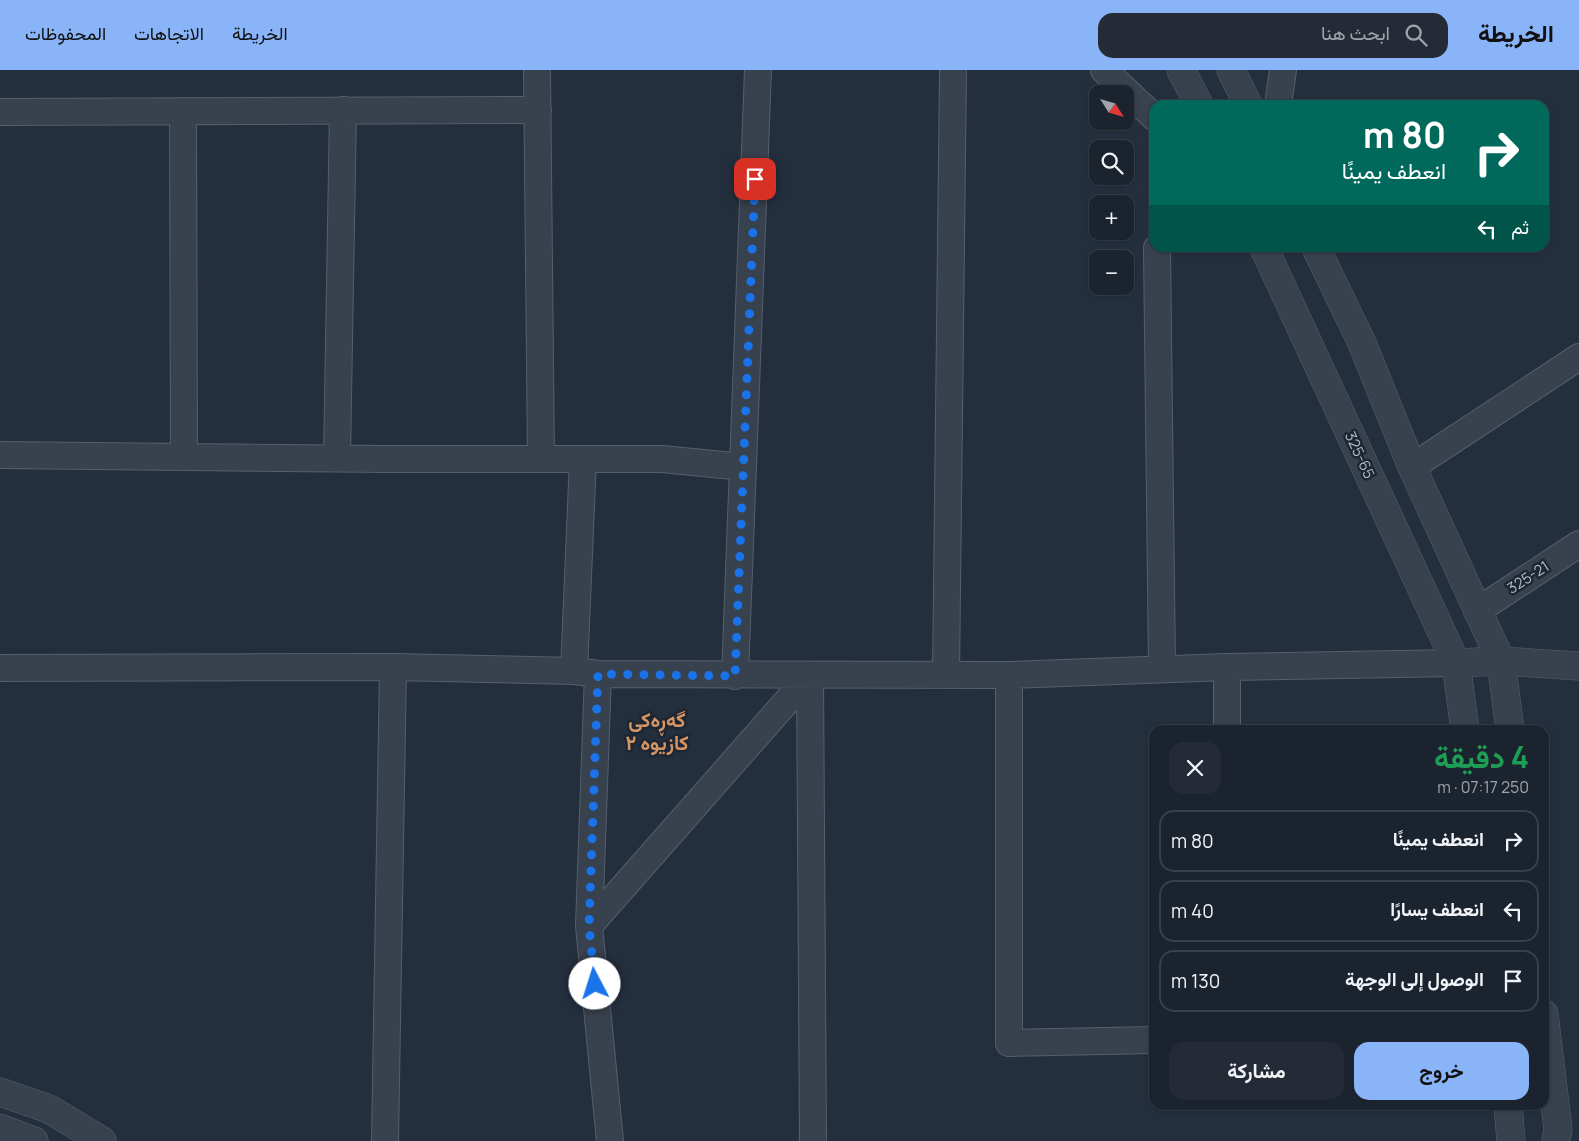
<!DOCTYPE html>
<html lang="ar">
<meta charset="utf-8">
<style>
:root{--surface:#1b232e;--page:#242b36;--text:#f1f3f6;--muted:#a0a4aa;--line:#39404a;--accent:#8ab4f8}
body{margin:0;font-family:Manrope,Vazirmatn,sans-serif;background:var(--page);color:var(--text);direction:rtl;height:100vh;display:flex;flex-direction:column;font-size:19px;white-space:nowrap}
*{box-sizing:border-box;margin:0}
p{font-size:16px;color:var(--muted)}
.icon{flex:none;width:28px;height:28px;fill:none;stroke:currentColor;stroke-width:2;stroke-linecap:round;stroke-linejoin:round}
.map{position:relative;flex:1;overflow:hidden;direction:ltr}
.details{position:absolute;left:1149px;top:655px;width:400px;height:385px;display:flex;flex-direction:column;background:var(--surface);border-radius:15px;box-shadow:0 1px 4px #0004,0 0 0 1px var(--line);direction:rtl}
.details>*{flex:none}
.banner{position:absolute;left:1149px;top:30px;width:400px;height:152px;border-radius:15px;box-shadow:0 1px 4px #0004,0 0 0 1px var(--line);direction:rtl;background:#00695c;color:#fff;overflow:hidden}
.needle{width:32px;rotate:127deg}
.buttons{position:absolute;left:1089px;top:15px;display:grid;gap:10px}
.buttons a{display:grid;place-items:center;width:45px;height:45px;border-radius:10px;background:var(--surface);box-shadow:0 1px 4px #0004,0 0 0 1px var(--line);font-size:25px}
.pin{position:absolute;display:grid;place-items:center;width:42px;height:42px;color:#fff;margin:-21px;border-radius:10px;box-shadow:0 2px 8px #0006}
.me{position:absolute;width:55px;margin:-28px;rotate:355deg;stroke-linejoin:round;filter:drop-shadow(0 0 4px #0008)}
.turn{display:flex;align-items:center;gap:18px;height:105px;padding:0 20px;font-size:22px}
.turn .icon{width:65px;height:65px;stroke-width:2.5}
.turn b{display:block;font-size:35px;line-height:42px}
.then{display:flex;align-items:center;height:48px;padding:0 20px;background:#0003;gap:10px;font-size:19px}
.round{display:grid;place-items:center;flex:none;width:52px;height:52px;border-radius:15px;background:var(--page)}
.headline{display:flex;align-items:center;justify-content:space-between;height:85px;padding:0 20px}
h1{font-size:30px;font-weight:700;line-height:38px;color:#1e9e55}
.button{display:flex;gap:10px;margin-top:auto;padding:10px 20px}
.button a{flex:1;height:58px;border-radius:15px;background:var(--accent);color:#111;font-size:20px;font-weight:700;line-height:58px;text-align:center}
.button a+a{background:var(--page);color:var(--text)}
ul{padding:0;list-style:none}
li{display:flex;align-items:center;gap:15px;height:62px;margin:0 10px 8px;padding:0 10px;border:2px solid var(--line);border-radius:15px}
li div{flex:1}
li b{display:block;font-size:19px}
li em{font-style:normal}
header{display:flex;align-items:center;gap:30px;box-sizing:border-box;height:70px;padding:0 25px;background:var(--accent);color:#111}
header strong{font-size:24px}
nav{display:flex;gap:28px;margin-inline-start:auto;font-size:18px}
.search{width:350px;height:45px;background:var(--page);display:flex;align-items:center;gap:12px;box-sizing:border-box;padding:0 18px;border-radius:15px;color:var(--muted);font-size:19px}
.map>svg:first-child{display:block}
.lines{fill:none;stroke-linecap:round;stroke-linejoin:round}
.minor-casing{stroke:#565f6c;stroke-width:28}
.tertiary-casing{stroke:#565f6c;stroke-width:29}
.minor{stroke:#38414e;stroke-width:26}
.tertiary{stroke:#38414e;stroke-width:28}
.route{stroke:#1a73e8;stroke-width:9;stroke-dasharray:0 16.2}
.labels{text-anchor:middle;dominant-baseline:central;stroke-width:5;stroke-linejoin:round;paint-order:stroke}
.street-label{font-size:15px;fill:#b4bcc9;stroke:#1d2633}
.district-label{font-size:20px;font-weight:bold;fill:#d59563;stroke:#1d2633}
</style>
<header>
<strong>الخريطة</strong>
<div class="search"><svg class="icon" aria-label="search" viewBox="0 0 24 24"><circle cx="10" cy="10" r="6"/><path d="M15 15l6 6"/></svg>ابحث هنا</div>
<nav><a>الخريطة</a><a>الاتجاهات</a><a>المحفوظات</a></nav>
</header>
<div class="map">
<svg width="1579" height="1071" viewBox="0 0 1579 1071">
<rect width="100%" height="100%" fill="#242f3e"/>
<g class="lines">
<g class="minor-casing">
<path id="minor" d="M537 0 541 389
M1104 0 1154 47
M1278 35 1283 0
M183 41 184 387
M0 42 538 40
M1157 178 1162 599
M0 385 386 389H662L743 397
M337 388 343 40
M1412 397 1579 287
M1477 541 1579 474
M0 598 393 597 574 601 598 604 1009 605 1227 597 1456 593
M574 601 583 389
M598 604 589 856 610 1071
M810 605 813 1071
M946 605 953 0
M1009 605V973L1154 970
M735 606 758 0
M1227 660V597
M589 856 810 605
M385 1071 393 597"/>
</g>
<g class="tertiary-casing">
<path id="tertiary" d="M1181 0 1199 35
M1231 0 1248 35
M1264 178 1456 593 1465 660
M1316 178 1362 273 1412 397 1501 591 1510 660
M1456 593 1501 591 1579 596
M1544 944 1558 1059 1556 1071
M0 1022 49 1039 102 1071
M1508 1035 1511 1071
M0 1058 34 1071"/>
</g>
<use href="#minor" class="minor"/>
<use href="#tertiary" class="tertiary"/>
</g>
<g class="lines">
<path class="route" d="M595 914 589 856 598 604 735 606 755 109"/>
</g>
<g class="labels">
<g class="street-label">
<text transform="translate(1360 385) rotate(65)">325-65</text>
<text transform="translate(1528 507) rotate(-33)">325-21</text>
</g>
<g class="district-label">
<text x="657" y="649">گەڕەکی<tspan x="657" dy="23">کازیوە ٢</tspan></text>
</g>
</g>
</svg>
<div class="buttons">
<a><svg class="needle" viewBox="-14 -14 28 28"><path d="M0-13l5 13h-10z" fill="#e53935"/><path d="M0 13l5-13h-10z" fill="#a0a4aa"/></svg></a>
<a><svg class="icon" aria-label="search" viewBox="0 0 24 24"><circle cx="10" cy="10" r="6"/><path d="M15 15l6 6"/></svg></a>
<a>+</a>
<a>−</a>
</div>
<div class="pin" style="left:755px;top:109px;background:#d93025"><svg class="icon" aria-label="arrive" viewBox="0 0 24 24"><path d="M6 21V4h12l-3 4 3 4H6"/></svg></div>
<svg class="me" style="left:595px;top:914px" viewBox="-20 -20 40 40"><circle r="19" fill="#fff"/><path d="M0-13L10 11 0 6-10 11z" fill="#1a73e8"/></svg>
<div class="banner">
<div class="turn"><svg class="icon" aria-label="right" viewBox="0 0 24 24"><path d="M7 20v-9h11M14 6l5 5-5 5"/></svg><div><b>80 m</b>انعطف يمينًا</div></div>
<div class="then">ثم<svg class="icon" aria-label="left" viewBox="0 0 24 24"><path d="M17 20v-9H6M10 6l-5 5 5 5"/></svg></div>
</div>
<section class="details">
<div class="headline"><div><h1>4 دقيقة</h1><p>250 m · 07:17</p></div><a class="round"><svg class="icon" aria-label="close" viewBox="0 0 24 24"><path d="M6 6l12 12M18 6L6 18"/></svg></a></div>
<ul>
<li><svg class="icon" aria-label="right" viewBox="0 0 24 24"><path d="M7 20v-9h11M14 6l5 5-5 5"/></svg><div><b>انعطف يمينًا</b></div><em>80 m</em></li>
<li><svg class="icon" aria-label="left" viewBox="0 0 24 24"><path d="M17 20v-9H6M10 6l-5 5 5 5"/></svg><div><b>انعطف يسارًا</b></div><em>40 m</em></li>
<li><svg class="icon" aria-label="arrive" viewBox="0 0 24 24"><path d="M6 21V4h12l-3 4 3 4H6"/></svg><div><b>الوصول إلى الوجهة</b></div><em>130 m</em></li>
</ul>
<div class="button"><a>خروج</a><a>مشاركة</a></div>
</section>
</div>
